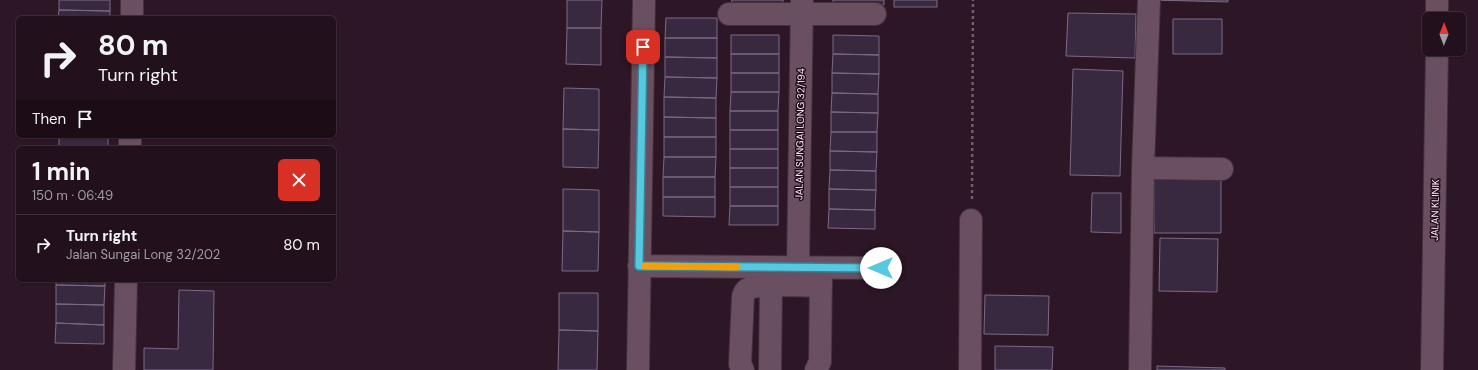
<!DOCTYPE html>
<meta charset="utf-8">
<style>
:root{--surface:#22101c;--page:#2e1e29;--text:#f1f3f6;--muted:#a29da3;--line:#3f303b}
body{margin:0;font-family:"DM Sans",sans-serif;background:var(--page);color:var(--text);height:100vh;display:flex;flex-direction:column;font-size:15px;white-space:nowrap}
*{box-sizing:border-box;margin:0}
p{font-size:13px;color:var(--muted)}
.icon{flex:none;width:22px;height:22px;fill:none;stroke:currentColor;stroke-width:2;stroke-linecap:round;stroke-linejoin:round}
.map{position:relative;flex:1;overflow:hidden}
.details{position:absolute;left:16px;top:146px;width:320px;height:136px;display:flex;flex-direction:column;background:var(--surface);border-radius:6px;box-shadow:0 1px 3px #0004,0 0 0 1px var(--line)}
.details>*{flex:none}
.top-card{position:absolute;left:16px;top:16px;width:320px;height:122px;border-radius:6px;box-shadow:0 1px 3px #0004,0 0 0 1px var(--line);background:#22101c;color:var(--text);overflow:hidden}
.needle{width:26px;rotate:1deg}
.fabs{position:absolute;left:1422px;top:12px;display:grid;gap:8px}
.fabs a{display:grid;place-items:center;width:44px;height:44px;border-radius:6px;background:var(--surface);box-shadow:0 1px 3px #0004,0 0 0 1px var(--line);font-size:20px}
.pin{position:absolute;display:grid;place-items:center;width:34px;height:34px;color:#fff;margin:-17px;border-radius:8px;box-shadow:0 2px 6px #0006}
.me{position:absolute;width:44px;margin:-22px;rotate:270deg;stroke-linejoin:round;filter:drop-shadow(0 0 3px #0008)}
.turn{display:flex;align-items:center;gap:14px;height:84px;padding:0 16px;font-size:18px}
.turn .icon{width:52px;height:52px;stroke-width:2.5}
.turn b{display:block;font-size:28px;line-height:34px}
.then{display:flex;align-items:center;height:38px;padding:0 16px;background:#0003;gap:8px;font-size:15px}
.round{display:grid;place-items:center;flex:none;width:42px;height:42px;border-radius:6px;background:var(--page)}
.overview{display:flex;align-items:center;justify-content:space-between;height:68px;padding:0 16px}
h1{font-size:24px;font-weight:700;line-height:30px}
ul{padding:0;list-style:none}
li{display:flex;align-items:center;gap:12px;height:60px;padding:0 16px;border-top:1px solid var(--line)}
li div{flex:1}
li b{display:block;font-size:15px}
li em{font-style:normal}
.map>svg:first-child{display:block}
.building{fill:#392940;stroke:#7c6a85}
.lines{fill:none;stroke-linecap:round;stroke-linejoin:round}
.minor-casing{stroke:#44313e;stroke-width:24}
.path{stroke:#735e6c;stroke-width:2.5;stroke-dasharray:3 3;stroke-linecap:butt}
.minor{stroke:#6a4f61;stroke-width:22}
.route-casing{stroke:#388392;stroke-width:10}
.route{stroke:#56c9e1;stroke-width:7}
.slow{stroke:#f59e0b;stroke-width:7}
.labels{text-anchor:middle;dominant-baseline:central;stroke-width:3;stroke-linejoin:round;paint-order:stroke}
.street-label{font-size:10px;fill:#ffeef8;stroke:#230d1c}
</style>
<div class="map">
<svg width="1478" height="370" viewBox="0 0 1478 370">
<rect width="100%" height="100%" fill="#2d1626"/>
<path class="building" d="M59 0H110V11L59 10Z
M567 0H602L601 28H567Z
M732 0H783V5L731 4Z
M833 0H884V5L833 4Z
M894 0H937V7H894Z
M1156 0H1228V2Z
M59 10 110 11V18H58Z
M1068 13 1136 14 1135 58 1066 56Z
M666 18H717V38H665Z
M1173 19H1222V54H1173Z
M567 28H601V65L566 64Z
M731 35H779V54H731Z
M833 35 879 36V55L833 54Z
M665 38H717V58L665 57Z
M731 54H779V73H731Z
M833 54 879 55V74L832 73Z
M665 57 717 58V78L665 77Z
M1073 69 1123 71 1120 176 1070 175Z
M731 73H779V92H731Z
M832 73 879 74 878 94 832 93Z
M665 77 717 78 716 98 664 97Z
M564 88 599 89V130L563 129Z
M731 92H779L778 111H730Z
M832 93 878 94V113L831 112Z
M664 97 716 98V118L664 117Z
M730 111H778V130H730Z
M831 112 878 113 877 132H831Z
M664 117 716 118V137H664Z
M563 129 599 130 598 168 563 167Z
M730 130H778V149H730Z
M831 132H877V152L830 151Z
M59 136H108V148H59Z
M664 137H716V157H664Z
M730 149H778V168H730Z
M830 151 877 152 876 171 830 170Z
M664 157H716L715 177H663Z
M730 168H778V187H730Z
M830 170 876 171V190L829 189Z
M663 177H715V197H663Z
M1154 178 1221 179V233H1154Z
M730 187H778V206H730Z
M563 189 599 190V232L563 231Z
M829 189 876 190 875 210 829 209Z
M1092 193H1121V233L1091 232Z
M663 197H715V217L663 216Z
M730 206H778V225H729Z
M829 209 875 210V229L828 228Z
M563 231 599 232 598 271H562Z
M1160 238 1218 239 1217 292 1159 291Z
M56 280H105V286L56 285Z
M56 285 105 286 104 305 56 304Z
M179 290 214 291 213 370H144V348L178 349Z
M559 293H598V331L559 330Z
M985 295 1049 296 1048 335 984 334Z
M56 304 104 305V325L56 323Z
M56 323 104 325V344L55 343Z
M559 330 598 331 597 370H558Z
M995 346 1053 347 1052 370H995Z
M1157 366 1225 368V370H1157Z"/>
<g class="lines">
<g class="minor-casing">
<path id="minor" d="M729 14H875
M132 18V0
M1437 19V0
M130 148V136
M1143 168 1222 169
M639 266 881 268
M798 267 802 0
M124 370 126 280
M638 370 644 0
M743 370 740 364 743 296C744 293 745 290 748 289 761 282 804 286 821 286
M770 370 771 286
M816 370 820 362 821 271
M970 370 971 220
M1140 370 1143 168 1149 0
M1432 370 1437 49"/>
</g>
<path class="path" d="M972 199 973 0"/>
<use href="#minor" class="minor"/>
</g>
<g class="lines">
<g class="route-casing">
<path id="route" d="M643 47 639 266 881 268"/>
</g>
<use href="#route" class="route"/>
<path class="slow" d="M645 266 737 267"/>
</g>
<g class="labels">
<g class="street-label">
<text transform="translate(800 134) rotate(-89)">JALAN SUNGAI LONG 32/194</text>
<text transform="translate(1435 210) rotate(-89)">JALAN KLINIK</text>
</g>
</g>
</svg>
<div class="fabs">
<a><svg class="needle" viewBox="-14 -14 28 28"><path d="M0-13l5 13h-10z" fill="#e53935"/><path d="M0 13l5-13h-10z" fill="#a29da3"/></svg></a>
</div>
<div class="pin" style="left:643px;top:47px;background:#d93025"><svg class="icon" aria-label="arrive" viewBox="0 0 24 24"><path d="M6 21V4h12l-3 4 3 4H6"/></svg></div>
<svg class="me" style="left:881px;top:268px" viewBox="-20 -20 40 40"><circle r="19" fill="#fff"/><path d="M0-13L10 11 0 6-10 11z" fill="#56c9e1"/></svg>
<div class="top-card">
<div class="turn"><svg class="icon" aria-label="right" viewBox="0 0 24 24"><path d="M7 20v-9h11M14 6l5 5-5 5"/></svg><div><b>80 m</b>Turn right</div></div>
<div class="then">Then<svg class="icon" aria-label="arrive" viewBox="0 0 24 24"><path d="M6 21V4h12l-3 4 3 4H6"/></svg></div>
</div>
<section class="details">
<div class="overview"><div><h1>1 min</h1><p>150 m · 06:49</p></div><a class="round" style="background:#d93025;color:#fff"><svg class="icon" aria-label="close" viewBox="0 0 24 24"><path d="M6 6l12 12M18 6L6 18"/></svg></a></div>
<ul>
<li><svg class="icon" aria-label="right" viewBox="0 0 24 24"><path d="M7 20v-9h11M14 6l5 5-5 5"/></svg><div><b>Turn right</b><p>Jalan Sungai Long 32/202</p></div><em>80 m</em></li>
</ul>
</section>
</div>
